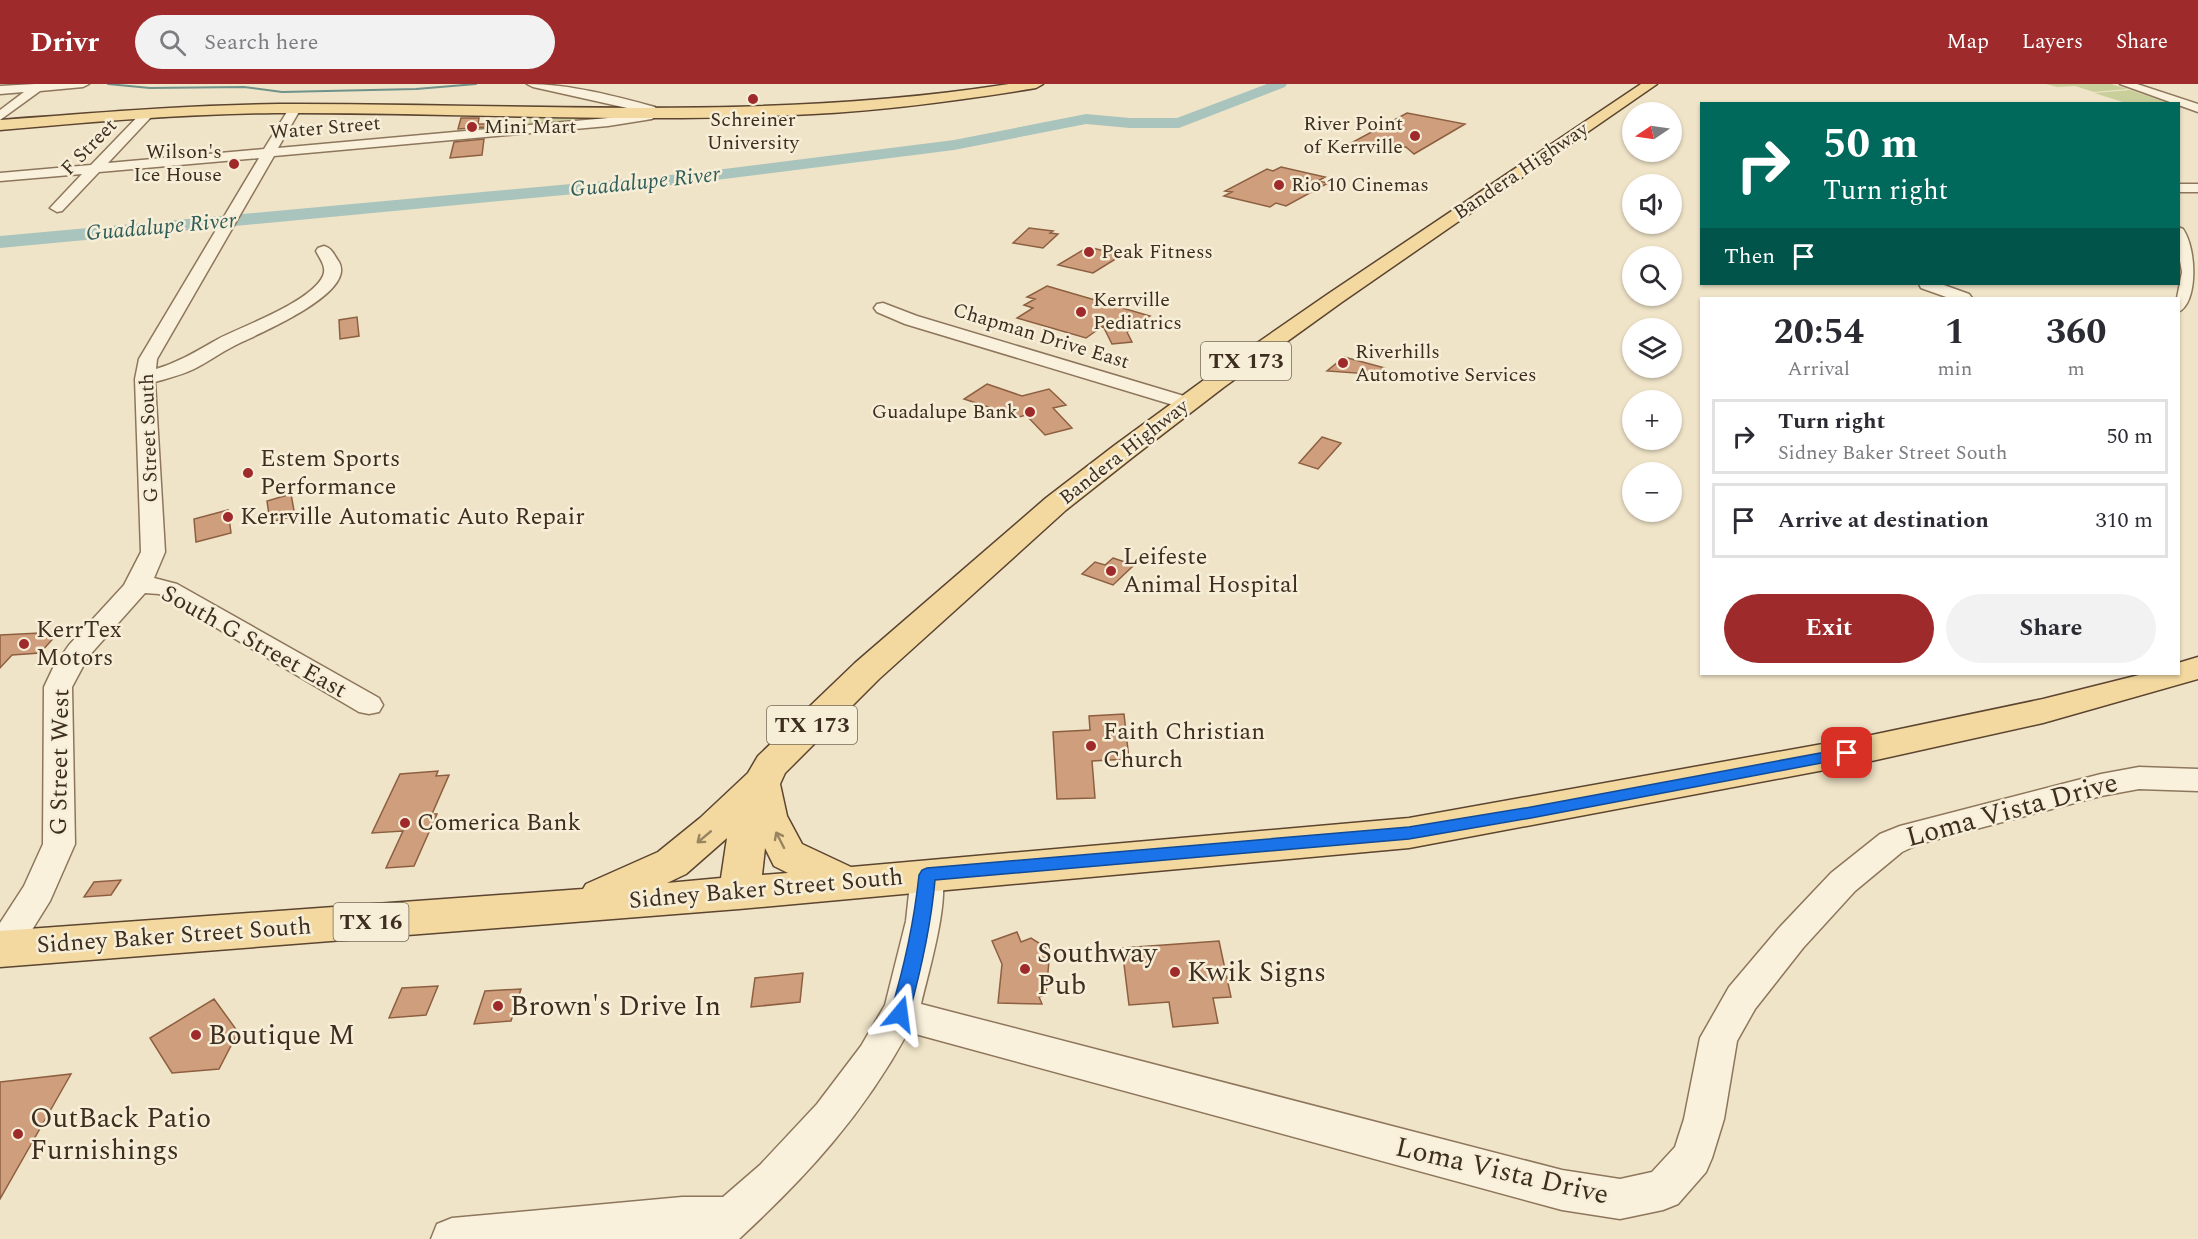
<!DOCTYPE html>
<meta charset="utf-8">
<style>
:root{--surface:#fff;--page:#f2f2f3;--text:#2b2b33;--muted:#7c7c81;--line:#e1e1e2;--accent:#9e2a2b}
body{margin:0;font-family:Spectral,serif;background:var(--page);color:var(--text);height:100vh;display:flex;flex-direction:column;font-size:22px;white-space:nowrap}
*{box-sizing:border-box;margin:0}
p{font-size:20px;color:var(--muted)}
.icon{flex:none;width:33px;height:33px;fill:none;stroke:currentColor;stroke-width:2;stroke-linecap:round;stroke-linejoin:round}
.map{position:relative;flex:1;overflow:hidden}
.panel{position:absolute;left:1700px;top:213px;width:480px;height:378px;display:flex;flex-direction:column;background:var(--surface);border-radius:0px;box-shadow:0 2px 4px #0004}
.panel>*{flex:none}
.guide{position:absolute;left:1700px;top:18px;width:480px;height:183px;border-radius:0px;box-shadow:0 2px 4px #0004;background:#00695c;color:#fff;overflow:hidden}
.needle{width:39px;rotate:257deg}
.tools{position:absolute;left:1622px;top:18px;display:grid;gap:12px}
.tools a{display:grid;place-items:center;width:60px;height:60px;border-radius:50%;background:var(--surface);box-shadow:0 2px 4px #0004;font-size:30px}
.pin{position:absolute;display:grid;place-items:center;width:51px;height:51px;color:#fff;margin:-26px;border-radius:12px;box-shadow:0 3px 9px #0006}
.me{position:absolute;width:66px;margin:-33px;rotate:16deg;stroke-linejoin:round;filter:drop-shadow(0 0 4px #0008)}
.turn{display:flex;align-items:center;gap:21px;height:126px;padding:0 24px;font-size:27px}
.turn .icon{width:78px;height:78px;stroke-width:2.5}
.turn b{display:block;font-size:42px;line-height:51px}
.then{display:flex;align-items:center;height:57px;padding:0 24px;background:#0003;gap:12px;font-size:22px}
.eta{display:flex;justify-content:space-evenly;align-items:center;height:102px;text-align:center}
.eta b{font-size:36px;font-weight:700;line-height:42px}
.primary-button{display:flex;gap:12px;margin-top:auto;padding:12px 24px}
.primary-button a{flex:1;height:69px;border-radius:36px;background:var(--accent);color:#fff;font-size:24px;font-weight:700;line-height:69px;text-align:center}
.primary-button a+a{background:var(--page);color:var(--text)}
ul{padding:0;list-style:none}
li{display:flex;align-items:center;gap:18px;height:75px;margin:0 12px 9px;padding:0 12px;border:3px solid var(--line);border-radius:0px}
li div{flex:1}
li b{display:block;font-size:22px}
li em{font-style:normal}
header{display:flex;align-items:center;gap:36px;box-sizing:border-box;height:84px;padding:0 30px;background:var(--accent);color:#fff}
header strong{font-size:28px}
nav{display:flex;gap:33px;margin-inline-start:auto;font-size:21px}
.search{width:420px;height:54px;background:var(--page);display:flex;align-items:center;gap:15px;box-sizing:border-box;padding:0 21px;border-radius:33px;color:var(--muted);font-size:22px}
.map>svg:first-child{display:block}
.green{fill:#c9cf9b}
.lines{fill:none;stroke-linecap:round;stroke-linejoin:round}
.stream{stroke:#6f938a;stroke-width:2}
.river{fill:#a9c4bc;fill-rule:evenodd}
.building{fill:#cf9f7d;stroke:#8d5f41;stroke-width:1.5}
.minor-casing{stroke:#8d765c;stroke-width:3}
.major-casing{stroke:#5b4430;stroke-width:3}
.minor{fill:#faf1dc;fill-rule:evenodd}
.major{fill:#f3d9a0;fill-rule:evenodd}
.oneway{stroke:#988460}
.route{fill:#1a73e8;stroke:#114b97;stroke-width:1.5}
.poi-dot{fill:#9e2a2b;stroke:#f7eed8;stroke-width:2}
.labels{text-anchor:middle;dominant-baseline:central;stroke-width:5;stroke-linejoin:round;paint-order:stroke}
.far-poi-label{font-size:20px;fill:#3d2e20;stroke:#f7eed8;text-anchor:start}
.far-street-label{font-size:20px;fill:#3d2e20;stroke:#f7eed8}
.far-water-label{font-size:22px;font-style:italic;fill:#2f5d5a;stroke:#f7eed8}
.shield{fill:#f7eed8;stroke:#756857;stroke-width:1.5}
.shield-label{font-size:22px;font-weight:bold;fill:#3d2e20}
.poi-label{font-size:24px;fill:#3d2e20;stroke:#f7eed8;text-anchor:start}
.street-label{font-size:24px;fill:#3d2e20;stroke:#f7eed8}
.near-street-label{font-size:28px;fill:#3d2e20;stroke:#f7eed8}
.near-poi-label{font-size:28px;fill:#3d2e20;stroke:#f7eed8;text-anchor:start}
</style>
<header>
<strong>Drivr</strong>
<div class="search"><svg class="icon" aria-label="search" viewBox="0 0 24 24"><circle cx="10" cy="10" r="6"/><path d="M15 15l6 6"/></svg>Search here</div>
<nav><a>Map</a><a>Layers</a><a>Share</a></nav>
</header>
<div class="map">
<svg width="2198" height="1155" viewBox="0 0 2198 1155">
<rect width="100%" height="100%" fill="#f0e4c8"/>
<path class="green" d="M2046 0H2111L2128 5 2094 8 2075 2 2057 3Z
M2130 6 2169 19H2126L2094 9Z
M530 32 622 34 528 41Z"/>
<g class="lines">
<path class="stream" d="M108 0 150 4 244 3 282 8 416 5 476 0"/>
<path class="river" d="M1267 0H1287L1285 3 1179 44H1130L1086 40 954 66 692 99 0 164V152L692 89 954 56 1086 30 1130 34H1177Z"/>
</g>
<path class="building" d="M1407 29 1465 40 1414 70 1406 63 1368 64 1351 59Z
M461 34H479L478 40H485V43L458 45Z
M484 55 482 71 450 74 454 58Z
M1281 83 1325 93 1318 97 1328 99 1286 122 1276 119 1270 123 1224 112 1232 108 1225 107 1267 85 1273 87Z
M1029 144 1053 147 1050 149 1058 150 1043 164 1013 159Z
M1088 163 1122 171 1093 189 1058 181Z
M1047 202 1150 232 1127 248 1132 258 1112 260 1103 242 1086 254 1017 234 1033 224 1024 221 1035 215 1027 213Z
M357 233 359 252 340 255 339 236Z
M1344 273 1385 284 1384 291 1327 287Z
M987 300 1022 312 1049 305 1066 321 1053 324 1072 344 1045 351 1026 331 1019 333 964 315Z
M1322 353 1341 359 1318 385 1299 379Z
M291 410 295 432 270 438 267 417Z
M228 426 231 449 196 458 194 435Z
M1113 474 1134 481 1113 501 1082 490 1095 478 1105 481Z
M59 548 40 569 12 571 0 584V551Z
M1124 630 1129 675 1092 677 1095 714 1057 715 1053 648 1090 646 1089 632Z
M438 687 436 692 449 691 432 730H437L414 782 386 784 403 747 372 749 400 690Z
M121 796 111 811 84 813 94 798Z
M1017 848 1021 858 1031 854 1050 866 1046 910 1039 913 1042 920 998 919 1002 880 992 857Z
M1219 857 1231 913 1213 914 1218 939 1173 943 1169 918 1129 921 1122 864Z
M803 889 800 918 751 923 755 894Z
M438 902 426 931 389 934 402 904Z
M521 905 511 937 474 940 485 907Z
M214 915 238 948 219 985 172 989 150 954Z
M71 990 0 1115V998Z"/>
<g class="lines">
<g class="minor-casing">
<path id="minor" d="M35 0H89L83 3 40 7 0 36V26L24 8 0 10V2Z
M527 0C570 0 615 12 655 23L658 31 652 35 608 42 274 72 157 275 156 285C179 278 197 267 218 255 243 242 311 218 323 192 327 183 320 175 316 167L318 164 324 162C332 164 334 171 339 178 357 210 255 251 234 262 220 269 208 278 194 285 182 291 168 294 155 298L165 468 154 494 177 500 379 614 383 621 379 628 369 630 359 628 159 510 145 509 88 573 72 603 75 760 50 817 12 878 0 882V839L24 802 43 760 44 603 53 584 69 561 124 501 141 468 135 295 139 275 259 74 99 88 62 127 57 128 50 124 82 90 0 97V89L91 81 144 26H152L154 29 152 32 108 79 264 65 290 23 294 22 300 26 278 64 608 34 645 28 533 3Z
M2120 0H2137L2198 20V28Z
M2178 100H2198V108H2178Z
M2178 143 2183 145C2197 165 2198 220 2178 228L2177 214 2182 188 2178 166Z
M1919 200H1941L1969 210 1972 214H1949L1921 204Z
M883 219 917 232 1194 315 1197 319 1194 323H1180L905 240 877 228 874 224 877 220Z
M2139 683 2198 685V707L2139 705 2101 712 1919 760 1902 768 1855 807 1803 864 1755 925 1737 957 1724 1035 1712 1074 1706 1088 1678 1120 1663 1126 1620 1135 1562 1126 908 948C863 1031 807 1092 739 1155H431L437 1140 452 1134 682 1113H723L760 1081 817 1020 861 962 885 921 906 837 911 791 915 782 927 778 939 782C953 808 928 889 921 920L1562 1086 1620 1095 1652 1088 1675 1063 1684 1035 1700 954 1729 903 1779 844 1831 789 1880 750 1900 742 2101 690Z"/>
</g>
<g class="major-casing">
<path id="major" d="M1009 0H1043L1036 4C962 16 888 26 813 30 634 40 455 28 276 29 184 30 92 38 0 46V36C93 29 186 21 279 20 523 19 767 38 1009 0Z
M1641 0H1657L1342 218 1224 303 1133 373 1066 426 879 595 785 689 780 700 787 732 802 760 851 783 1409 734 1867 652 2043 615 2143 590H2178V579L2198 573V595L2043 639 1867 678 1409 764 739 825 0 883V847L583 805 586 800 658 768 700 734 748 689 758 672 855 579 1046 414 1115 361 1208 293 1328 210ZM727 754 721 794 667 799 686 790ZM765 764 774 782 788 789 762 791Z"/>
</g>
<use href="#minor" class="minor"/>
<use href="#major" class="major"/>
</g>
<defs><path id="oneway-shaft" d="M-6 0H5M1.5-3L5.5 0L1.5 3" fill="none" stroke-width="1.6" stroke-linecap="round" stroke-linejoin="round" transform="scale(1.5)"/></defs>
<g class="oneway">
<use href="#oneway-shaft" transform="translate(704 753) rotate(140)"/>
<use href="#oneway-shaft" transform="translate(780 756) rotate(-117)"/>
</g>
<path class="route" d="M1847 664 1855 669 1853 673 1531 734 1409 755 935 796C931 843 921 886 909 930L906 936 900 938 893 936 890 930C904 884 914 839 919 791L922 786 927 784 1409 743 1531 723Z"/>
<g class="poi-dot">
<circle cx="753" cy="15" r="6"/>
<circle cx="472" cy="43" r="6"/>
<circle cx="1415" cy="52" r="6"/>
<circle cx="234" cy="80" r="6"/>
<circle cx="1279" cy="101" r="6"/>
<circle cx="1089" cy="168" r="6"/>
<circle cx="1081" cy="228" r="6"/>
<circle cx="1343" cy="279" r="6"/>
<circle cx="1030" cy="328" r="6"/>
<circle cx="248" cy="389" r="6"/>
<circle cx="228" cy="433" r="6"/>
<circle cx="1111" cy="487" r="6"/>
<circle cx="24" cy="560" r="6"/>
<circle cx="1091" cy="662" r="6"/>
<circle cx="405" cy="739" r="6"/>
<circle cx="1025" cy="885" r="6"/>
<circle cx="1175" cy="888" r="6"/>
<circle cx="498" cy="922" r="6"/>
<circle cx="196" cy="951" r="6"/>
<circle cx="18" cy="1050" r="6"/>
</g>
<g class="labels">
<g class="far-poi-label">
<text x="753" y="36" text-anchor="middle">Schreiner<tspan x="753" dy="23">University</tspan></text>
<text x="1403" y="40" text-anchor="end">River Point<tspan x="1403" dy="23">of Kerrville</tspan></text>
<text x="484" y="43">Mini Mart</text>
<text x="222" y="68" text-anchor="end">Wilson's<tspan x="222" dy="23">Ice House</tspan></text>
<text x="1291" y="101">Rio 10 Cinemas</text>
<text x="1101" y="168">Peak Fitness</text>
<text x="1093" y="216">Kerrville<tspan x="1093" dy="23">Pediatrics</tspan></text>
<text x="1355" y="268">Riverhills<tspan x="1355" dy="23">Automotive Services</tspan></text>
<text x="1018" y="328" text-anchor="end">Guadalupe Bank</text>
</g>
<g class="far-street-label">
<text transform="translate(325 44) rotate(-5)">Water Street</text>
<text transform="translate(89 63) rotate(-46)">F Street</text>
<text transform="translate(1521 87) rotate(-34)">Bandera Highway</text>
<text transform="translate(1041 252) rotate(17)">Chapman Drive East</text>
<text transform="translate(149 354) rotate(-92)">G Street South</text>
<text transform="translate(1124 368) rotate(-38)">Bandera Highway</text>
</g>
<g class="far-water-label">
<text transform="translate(645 98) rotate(-6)">Guadalupe River</text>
<text transform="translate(161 143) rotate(-5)">Guadalupe River</text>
</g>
<g class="shield">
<rect x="1201" y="258" width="90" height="38" rx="4.5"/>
<rect x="767" y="622" width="90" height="38" rx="4.5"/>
<rect x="333.5" y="819" width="75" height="38" rx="4.5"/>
</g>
<g class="shield-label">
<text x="1246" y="277">TX 173</text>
<text x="812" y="641">TX 173</text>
<text x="371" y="838">TX 16</text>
</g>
<g class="poi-label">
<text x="260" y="375">Estem Sports<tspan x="260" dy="28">Performance</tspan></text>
<text x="240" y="433">Kerrville Automatic Auto Repair</text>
<text x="1123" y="473">Leifeste<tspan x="1123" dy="28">Animal Hospital</tspan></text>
<text x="36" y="546">KerrTex<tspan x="36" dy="28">Motors</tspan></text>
<text x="1103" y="648">Faith Christian<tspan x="1103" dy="28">Church</tspan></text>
<text x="417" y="739">Comerica Bank</text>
</g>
<g class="street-label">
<text transform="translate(254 558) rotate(29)">South G Street East</text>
<text transform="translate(60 678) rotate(-89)">G Street West</text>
<text transform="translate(766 805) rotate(-5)">Sidney Baker Street South</text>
<text transform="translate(174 852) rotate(-4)">Sidney Baker Street South</text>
</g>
<g class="near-street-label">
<text transform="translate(2012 726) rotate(-15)">Loma Vista Drive</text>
<text transform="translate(1502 1087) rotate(13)">Loma Vista Drive</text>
</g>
<g class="near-poi-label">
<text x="1037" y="869">Southway<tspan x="1037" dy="32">Pub</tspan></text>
<text x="1187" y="888">Kwik Signs</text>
<text x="510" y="922">Brown's Drive In</text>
<text x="208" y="951">Boutique M</text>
<text x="30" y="1034">OutBack Patio<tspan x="30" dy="32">Furnishings</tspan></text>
</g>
</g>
</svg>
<div class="tools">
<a><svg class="needle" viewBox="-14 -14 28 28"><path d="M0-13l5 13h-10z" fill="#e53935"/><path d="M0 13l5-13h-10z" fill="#7c7c81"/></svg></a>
<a><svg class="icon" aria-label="sound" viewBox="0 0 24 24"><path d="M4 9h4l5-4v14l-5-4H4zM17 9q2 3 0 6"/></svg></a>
<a><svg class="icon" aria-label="search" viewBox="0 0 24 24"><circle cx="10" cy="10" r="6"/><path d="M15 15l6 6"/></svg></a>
<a><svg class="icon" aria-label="layers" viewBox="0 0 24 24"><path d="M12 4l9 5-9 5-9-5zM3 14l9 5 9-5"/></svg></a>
<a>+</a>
<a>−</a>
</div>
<div class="pin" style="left:1847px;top:669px;background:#d93025"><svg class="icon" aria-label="arrive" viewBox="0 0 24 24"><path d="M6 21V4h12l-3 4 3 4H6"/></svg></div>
<svg class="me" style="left:900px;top:930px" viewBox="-20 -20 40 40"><path d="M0-17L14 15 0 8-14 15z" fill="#1a73e8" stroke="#fff" stroke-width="4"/></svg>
<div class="guide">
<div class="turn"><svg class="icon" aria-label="right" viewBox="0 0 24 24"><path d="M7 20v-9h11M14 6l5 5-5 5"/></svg><div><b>50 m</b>Turn right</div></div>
<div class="then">Then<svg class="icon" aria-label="arrive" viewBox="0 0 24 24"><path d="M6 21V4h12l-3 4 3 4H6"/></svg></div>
</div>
<section class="panel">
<div class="eta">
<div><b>20:54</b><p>Arrival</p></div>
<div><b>1</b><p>min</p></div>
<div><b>360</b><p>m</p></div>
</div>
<ul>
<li><svg class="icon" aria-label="right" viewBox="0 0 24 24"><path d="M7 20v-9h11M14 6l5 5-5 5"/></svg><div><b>Turn right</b><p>Sidney Baker Street South</p></div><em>50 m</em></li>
<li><svg class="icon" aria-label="arrive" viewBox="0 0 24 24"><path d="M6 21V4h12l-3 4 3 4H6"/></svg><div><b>Arrive at destination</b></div><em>310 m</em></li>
</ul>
<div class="primary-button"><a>Exit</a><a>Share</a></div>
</section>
</div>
